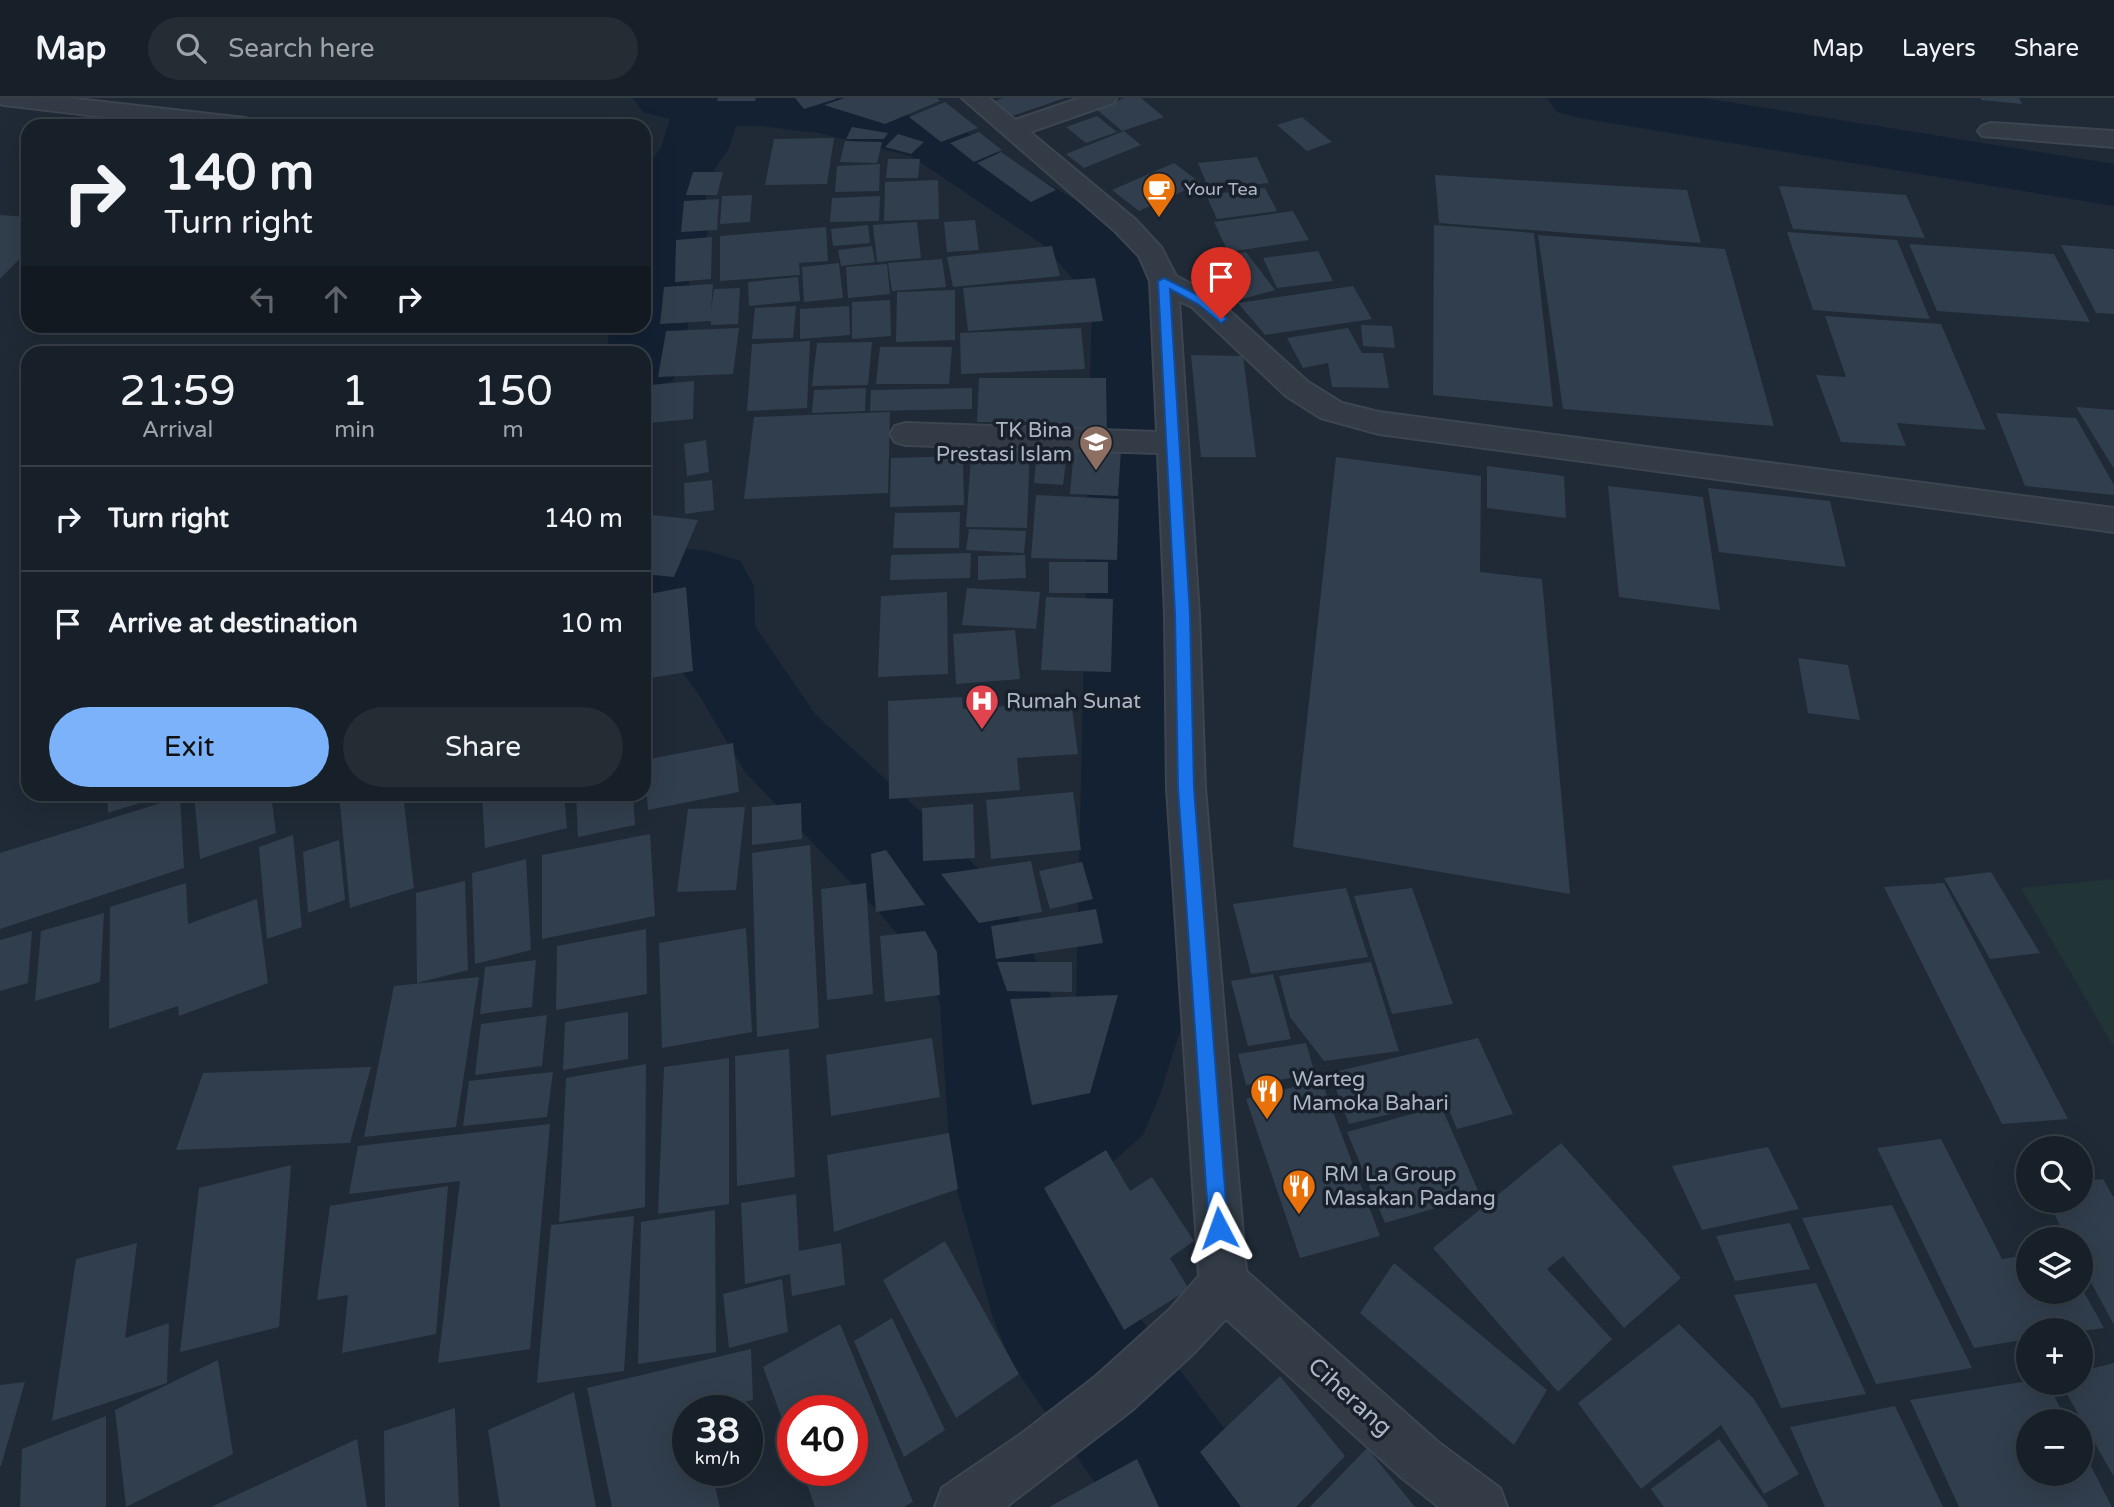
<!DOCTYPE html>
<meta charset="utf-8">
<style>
:root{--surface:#172028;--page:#242d34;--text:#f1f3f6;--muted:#9ea3a8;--line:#363e45;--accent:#7bb2f9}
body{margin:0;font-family:"Varela Round",sans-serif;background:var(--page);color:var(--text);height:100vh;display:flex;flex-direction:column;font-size:26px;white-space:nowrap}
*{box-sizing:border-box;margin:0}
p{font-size:23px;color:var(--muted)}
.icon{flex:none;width:38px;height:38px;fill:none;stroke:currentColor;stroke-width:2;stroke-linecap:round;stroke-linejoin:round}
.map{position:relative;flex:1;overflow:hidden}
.details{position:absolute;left:21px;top:248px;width:630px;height:455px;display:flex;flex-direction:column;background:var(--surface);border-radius:21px;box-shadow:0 7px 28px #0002,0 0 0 2px var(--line)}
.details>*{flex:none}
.banner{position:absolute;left:21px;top:21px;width:630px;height:214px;border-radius:21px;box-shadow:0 7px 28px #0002,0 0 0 2px var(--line);background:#172028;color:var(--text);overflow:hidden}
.fabs{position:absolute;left:2016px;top:1038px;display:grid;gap:14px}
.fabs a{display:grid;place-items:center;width:77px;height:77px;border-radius:50%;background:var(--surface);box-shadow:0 7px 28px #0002,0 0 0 2px var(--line);font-size:35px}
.speed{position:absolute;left:672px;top:1297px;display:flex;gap:14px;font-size:35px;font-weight:700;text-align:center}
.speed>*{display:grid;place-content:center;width:91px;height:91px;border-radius:50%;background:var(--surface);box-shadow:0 7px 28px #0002,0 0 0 2px var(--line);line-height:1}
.speed small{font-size:18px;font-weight:400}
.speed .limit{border:10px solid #d22;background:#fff;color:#111}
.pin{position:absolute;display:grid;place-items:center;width:60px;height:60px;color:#fff;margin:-72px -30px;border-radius:50% 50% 50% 0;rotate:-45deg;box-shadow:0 0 7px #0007}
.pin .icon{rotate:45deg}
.me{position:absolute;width:77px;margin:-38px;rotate:356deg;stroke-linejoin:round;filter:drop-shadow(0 0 5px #0008)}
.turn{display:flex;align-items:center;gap:24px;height:147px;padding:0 28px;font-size:32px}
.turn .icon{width:91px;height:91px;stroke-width:2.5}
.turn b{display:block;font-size:49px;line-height:60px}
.lanes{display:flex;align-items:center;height:66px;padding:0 28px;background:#0003;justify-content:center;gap:35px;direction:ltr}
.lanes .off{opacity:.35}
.eta{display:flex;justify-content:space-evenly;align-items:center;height:119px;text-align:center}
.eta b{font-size:42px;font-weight:600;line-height:49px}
.button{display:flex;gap:14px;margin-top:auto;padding:14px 28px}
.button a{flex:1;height:80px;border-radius:42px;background:var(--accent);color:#111;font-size:28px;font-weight:600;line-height:80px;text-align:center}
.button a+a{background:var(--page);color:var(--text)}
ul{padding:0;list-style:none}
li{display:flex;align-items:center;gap:21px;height:105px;padding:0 28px;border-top:2px solid var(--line)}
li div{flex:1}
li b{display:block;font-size:26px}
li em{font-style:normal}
header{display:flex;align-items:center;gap:42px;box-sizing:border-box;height:98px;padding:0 35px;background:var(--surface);border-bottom:2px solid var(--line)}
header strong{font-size:33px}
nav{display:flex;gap:38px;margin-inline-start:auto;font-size:24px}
.search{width:490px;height:63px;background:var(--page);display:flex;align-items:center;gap:18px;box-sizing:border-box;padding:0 24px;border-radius:38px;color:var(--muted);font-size:26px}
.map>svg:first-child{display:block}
.green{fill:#213537}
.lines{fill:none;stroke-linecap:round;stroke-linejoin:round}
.river{fill:#132133;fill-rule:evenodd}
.building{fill:#313e4d}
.minor-casing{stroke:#3c4550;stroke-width:4}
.minor{fill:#323b46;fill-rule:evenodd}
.route{fill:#1a73e8;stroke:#114b97;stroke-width:2}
.labels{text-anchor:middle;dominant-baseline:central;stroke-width:7;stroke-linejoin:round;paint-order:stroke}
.far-poi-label{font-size:18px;fill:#acb6c4;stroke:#18212b;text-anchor:start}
.poi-label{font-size:21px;fill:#acb6c4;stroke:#18212b;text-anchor:start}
.near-street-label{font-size:24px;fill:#acb6c4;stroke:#18212b}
</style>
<header>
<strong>Map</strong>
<div class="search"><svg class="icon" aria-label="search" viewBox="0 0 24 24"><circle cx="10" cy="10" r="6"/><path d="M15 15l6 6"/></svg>Search here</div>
<nav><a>Map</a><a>Layers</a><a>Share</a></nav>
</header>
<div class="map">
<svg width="2114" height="1409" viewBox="0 0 2114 1409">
<rect width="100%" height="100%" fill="#1f2a36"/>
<path class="green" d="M2114 781V949L2021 790Z"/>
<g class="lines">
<path class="river" d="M633 0H839L959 30 1094 114 1157 181 1168 198 1190 902 1160 996 1143 1037 1081 1092 1111 1182 1246 1359 1266 1409H1112L1012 1266 993 1220 951 1071 940 906 929 873 875 810 745 674 699 597 675 564 661 538V518L644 516V446L708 453 740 463 754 488 755 528 815 616 951 742 1014 809 1054 906 1059 949 1076 902 1092 202 1042 146 911 58 818 35 760 28H736L729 50 705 86 708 135 689 181 690 210 684 264 672 283 644 290V256H606L610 228H644V71L661 50 670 21 643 14Z
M1547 0H1703L2114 66V108L1580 20 1557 14Z"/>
</g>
<path class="building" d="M718 0H756L755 3H717Z
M795 0H836V1L804 11Z
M845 0H937L940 3 885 26 824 7Z
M1003 0H1065L1012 18 995 3Z
M1125 0H1141L1164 19 1122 33 1095 10Z
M1981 0H2019L2022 6 1981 2Z
M945 4 978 30 941 44 909 19Z
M1097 18 1117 34 1086 45 1066 29Z
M1302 19 1332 44 1307 53 1277 27Z
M852 29 888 35 884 41H846Z
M1124 33 1141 47 1084 70 1066 56Z
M979 34 1002 52 974 64 950 45Z
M898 36 924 44 911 56 885 49Z
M834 40 827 86 765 87 774 41Z
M845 43 882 44 877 65 840 64Z
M1001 54 1027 72 1056 92 1031 104 977 65Z
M1257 59 1269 85 1209 91 1198 65Z
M888 61H920L918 80H886Z
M1174 65 1201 85 1139 113 1112 92Z
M880 66 879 93 835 94 837 68Z
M693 74H723L717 97H686Z
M1435 77 1687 92 1701 145 1439 125Z
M938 82 939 121 884 123 885 84Z
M1779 88 1906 97 1925 140 1793 131Z
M1265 90 1277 113 1217 121 1206 97Z
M752 97 750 124 720 126 722 98Z
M880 98 879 123 830 124 832 100Z
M719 101 717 132 681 134 684 103Z
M1293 113 1309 142 1228 154 1214 124Z
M0 117 28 119V152L0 181Z
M975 122 979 152 947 154 944 124Z
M917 124 921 160 877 164 873 127Z
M868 127 870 145 833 148 831 131Z
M1434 127 1534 135 1553 309 1433 297Z
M826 129 828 163 799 165 800 177 720 183V138Z
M1787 134 1897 142 1930 221 1813 212Z
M1538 137 1725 151 1774 328 1563 311Z
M712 139 711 181 675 184 676 142Z
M1909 146 2054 156 2090 224 1937 213Z
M2061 147 2114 151V216L2096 215Z
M872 148 875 164 841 168 838 152Z
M1052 148 1060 178 953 189 947 159Z
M1318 153 1333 183 1277 190 1263 160Z
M1246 154 1275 192 1228 205 1195 162Z
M942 161 946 189 892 193 888 165Z
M839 165 843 200 804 204 802 169Z
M887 166 890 196 848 200 846 169Z
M798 179 800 203 749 208 748 184Z
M1095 180 1103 223 968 233 963 190Z
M713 186 711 213 714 191 740 190 738 226 711 227V223L660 226 664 189Z
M1353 188 1372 221 1265 237 1238 205Z
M955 192V242L896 244 897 194Z
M890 202 891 238 852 241V204Z
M796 208 793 240 752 241 755 210Z
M849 208 850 237 800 241V211Z
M1825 218 1941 226 1986 332 1897 325 1906 348 1841 344 1816 277 1846 279Z
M1361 227 1392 228 1395 250 1363 248Z
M739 230 733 276 658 279 666 233Z
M1081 230 1085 271 961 276 960 235Z
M1348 230 1362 255H1383L1389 290 1332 289 1328 265 1303 270 1287 240Z
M810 243 807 310 747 313 752 246Z
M872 244 868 287 812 288 817 245Z
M880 249H952L949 286H876Z
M1191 257 1243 258 1256 359H1201Z
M979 280H1106L1107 339 1054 338 1055 324H977Z
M694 283 693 321 648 325 651 287Z
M866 290 865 313 812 315 814 292Z
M972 290V311L870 313 871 292Z
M2076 309 2114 312V371Z
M890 314 888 395 744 401 754 319Z
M1996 315 2076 320 2114 387V397L2025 388Z
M706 342 709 374 687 378 684 346Z
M972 345 1030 346 1027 430 966 429Z
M1074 350 1121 352 1118 398 1070 396Z
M1037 352 1067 354 1063 387 1034 385Z
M963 358 964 407 890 409 891 360Z
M1336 359 1481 378 1480 474 1542 481 1570 796 1293 749Z
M1487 368 1564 378 1566 420 1487 410Z
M712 382 714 412 685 416 684 385Z
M1608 388 1703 399 1720 512 1619 499Z
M1708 390 1830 403 1846 469 1719 454Z
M1036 397 1119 401 1117 462 1031 460Z
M960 414 959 450H893L895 415Z
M644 416 698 422 674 479 644 476Z
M969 431 1026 433 1024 455 966 452Z
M971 455 970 480 890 482 891 457Z
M1025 457 1026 480 978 482V458Z
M1049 464H1108V495H1049Z
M686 489 693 573 644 581V497Z
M967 490 1040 494 1036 531 962 527Z
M947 494 948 576 878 579 881 498Z
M1046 499 1113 501 1111 574 1041 572Z
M1015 532 1020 581 956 586 953 536Z
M1798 560 1848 567 1860 622 1808 615Z
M962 599 963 611 1071 603 1078 656 1017 660 1020 692 889 701 888 603Z
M733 645 739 694 648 712 644 662Z
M1073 694 1081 752 991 761 986 702Z
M107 696H165V697L108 715Z
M194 696H271L276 735 200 761Z
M339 696H403L414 790 350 810Z
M482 696H564L567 730 485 750Z
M576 696H633L635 727 578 739Z
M180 699 184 770 0 831V755Z
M801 705 802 741 752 747V709Z
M973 706 975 760 923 763 922 710Z
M745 709 736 792 677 794 688 711Z
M650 736 655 818 542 841V757Z
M293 737 302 829 267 841 259 749Z
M339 742 345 802 308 815 303 754Z
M810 747 819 930 757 939 752 755Z
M886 752 925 807 876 814 871 756Z
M526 761 531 852 475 866 472 775Z
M1031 763 1042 814 979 825 941 776Z
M1082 764 1093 801 1050 811 1039 773Z
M1991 774 2040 855 1990 861 1944 780Z
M465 783 468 872 417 885 416 795Z
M186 785 188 826 257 801 268 885 179 918 178 908 109 931 110 809Z
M866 785 873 896 827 902 821 791Z
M1944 785 2068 1021 2002 1026 1884 789Z
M1346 790 1368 859 1251 876 1233 806Z
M1412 790 1453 906 1392 916 1354 798Z
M1096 811 1103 845 996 861 991 828Z
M104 815 100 884 35 903 41 833Z
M746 830 752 934 662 950 659 845Z
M646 831 647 896 556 912 557 848Z
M32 833 28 885 0 893V842Z
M925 833 937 854 940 897 885 904 880 838Z
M536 862 532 909 480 916 485 869Z
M997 864H1072V894L1007 893Z
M1371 864 1399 953 1324 963 1290 919 1279 878Z
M1273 876 1291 941 1248 948 1231 883Z
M479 879 456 1029 364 1039 394 888Z
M1118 897 1090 995 1032 1007 1010 901Z
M628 914V961L563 972 565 924Z
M547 917 542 968 475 977 481 926Z
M932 940 940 999 831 1018 826 957Z
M1478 940 1513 1016 1457 1031 1445 1003 1349 1026 1330 975Z
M1306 945 1315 976 1246 987 1238 956Z
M789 951 795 1079 737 1088 735 958Z
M729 960V1106L658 1116 664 969Z
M646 966 645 1109 559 1124 566 980Z
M371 969 350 1045 176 1052 203 975Z
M553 974 547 1019 463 1028 469 983Z
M1321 982 1380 1138 1300 1160 1246 1001Z
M1441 1008 1480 1097 1385 1125 1347 1034Z
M550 1026 530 1251 438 1265 460 1083 349 1096 358 1048Z
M949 1035 958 1091 834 1134 827 1057Z
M1941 1041 2002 1161 2028 1157V1194H2081V1189L2104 1230 2081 1233 2028 1232V1241L1974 1250 1877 1050Z
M1561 1045 1681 1180 1624 1230 1563 1158 1547 1171 1612 1241 1558 1294 1433 1150Z
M1768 1049 1799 1111 1702 1132 1672 1068Z
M1106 1052 1130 1093 1152 1079 1194 1143 1170 1160 1189 1191 1124 1232 1044 1090Z
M291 1067 279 1229 180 1254 199 1090Z
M2103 1081 2114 1100V1227L2081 1166V1141H2067L2047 1102H2081V1084Z
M448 1088 436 1236 342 1255 348 1197 317 1202 330 1108Z
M796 1096 799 1153 841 1145 845 1187 792 1198 790 1176 745 1186 741 1105Z
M1892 1107 1972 1270 1876 1286 1802 1120Z
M715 1112 716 1254 638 1266 641 1124Z
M634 1118 624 1273 537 1285 551 1127Z
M1790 1125 1810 1171 1735 1183 1716 1138Z
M945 1143 1019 1276 956 1320 883 1182Z
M137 1145 125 1240 169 1225 167 1285 52 1323 76 1161Z
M1394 1165 1547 1292 1514 1347 1360 1215Z
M782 1181 788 1234 729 1250 723 1196Z
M1816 1185 1866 1296 1781 1310 1734 1197Z
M892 1220 945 1332 904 1359 854 1243Z
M840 1226 913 1404 904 1409H815L802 1372H852V1312H793L792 1348 763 1269Z
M1679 1226 1754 1301 1799 1376 1764 1396 1721 1327 1641 1391 1578 1305Z
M751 1251 753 1302 710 1312H688V1372H711L720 1409H612L587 1290Z
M218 1262 233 1356 126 1409 115 1312Z
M2114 1265V1379L2060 1284H2081V1273Z
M1280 1278 1345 1358 1296 1409H1241L1200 1354Z
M2028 1283 2047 1284 2067 1323H2028V1376H2081V1349L2112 1409H1959L1910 1302Z
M25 1284 1 1368H0V1287Z
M574 1294 596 1409H500L488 1332Z
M1895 1308 1943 1409H1825L1790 1329Z
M455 1310 459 1409H385L384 1333Z
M106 1318V1409H20L22 1351Z
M357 1341 367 1409H211Z
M1719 1341 1769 1409H1664L1651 1391Z
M1367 1350 1415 1409H1310Z
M1137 1361 1159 1409H1049Z"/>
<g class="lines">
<g class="minor-casing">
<path id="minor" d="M0 0H68L245 20 254 23 258 28H181L4 7 0 6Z
M962 0H989L1015 22 1080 0H1116L1113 5 1030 34 1136 122 1161 149 1176 178 1212 197 1308 284 1342 305 1379 314 2114 410V434L1379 336 1321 320 1286 298 1192 209 1179 203 1199 517 1205 690 1246 1173 1438 1344 1500 1390 1507 1409H1439L1402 1380 1226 1221 1195 1254 1131 1313 1006 1409H935L942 1390 1021 1336 1096 1278 1169 1212 1199 1178 1167 690 1165 517 1158 355 906 347 895 344 890 336 895 328 906 325 1157 334 1150 183 1139 158 1116 134Z
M1991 25 2114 33V49L1982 38 1978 33 1982 28Z"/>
</g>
<use href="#minor" class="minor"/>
</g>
<path class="route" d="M1164 180 1206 201 1227 221 1221 225 1198 206 1170 191 1190 517 1194 690 1228 1130 1225 1137 1219 1140 1212 1137 1209 1130 1178 690 1175 517 1158 183Z"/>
<defs>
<g id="cafe-pin" transform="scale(1.75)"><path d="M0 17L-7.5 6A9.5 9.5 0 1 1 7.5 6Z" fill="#e8710a" stroke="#18212b"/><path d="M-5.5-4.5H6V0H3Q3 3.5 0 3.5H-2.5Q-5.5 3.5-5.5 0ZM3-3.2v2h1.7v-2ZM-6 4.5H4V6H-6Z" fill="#fff"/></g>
<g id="school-pin" transform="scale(1.75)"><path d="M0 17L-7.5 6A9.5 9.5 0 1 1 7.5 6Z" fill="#8d6e63" stroke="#18212b"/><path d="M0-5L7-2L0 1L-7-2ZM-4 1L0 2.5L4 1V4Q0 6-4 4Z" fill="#fff"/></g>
<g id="hospital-pin" transform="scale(1.75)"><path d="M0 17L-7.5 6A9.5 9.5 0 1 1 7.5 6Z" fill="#e0444e" stroke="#18212b"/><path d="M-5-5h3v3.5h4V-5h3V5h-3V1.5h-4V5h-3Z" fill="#fff"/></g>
<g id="restaurant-pin" transform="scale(1.75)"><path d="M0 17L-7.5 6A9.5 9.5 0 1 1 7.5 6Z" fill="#e8710a" stroke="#18212b"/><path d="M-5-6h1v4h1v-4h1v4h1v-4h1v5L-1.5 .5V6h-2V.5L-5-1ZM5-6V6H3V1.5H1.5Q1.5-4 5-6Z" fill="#fff"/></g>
</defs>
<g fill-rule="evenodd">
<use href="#cafe-pin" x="1159" y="91"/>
<use href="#school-pin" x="1096" y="344"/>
<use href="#hospital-pin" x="982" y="603"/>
<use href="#restaurant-pin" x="1267" y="993"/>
<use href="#restaurant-pin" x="1299" y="1088"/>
</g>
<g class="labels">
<g class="far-poi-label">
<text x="1184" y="91">Your Tea</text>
</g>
<g class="poi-label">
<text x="1072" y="332" text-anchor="end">TK Bina<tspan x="1072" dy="24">Prestasi Islam</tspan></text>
<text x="1006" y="603">Rumah Sunat</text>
<text x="1292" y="981">Warteg<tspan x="1292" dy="24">Mamoka Bahari</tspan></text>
<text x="1324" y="1076">RM La Group<tspan x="1324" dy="24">Masakan Padang</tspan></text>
</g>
<g class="near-street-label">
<text transform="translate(1350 1299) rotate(42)">Ciherang</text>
</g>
</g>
</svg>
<div class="fabs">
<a><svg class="icon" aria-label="search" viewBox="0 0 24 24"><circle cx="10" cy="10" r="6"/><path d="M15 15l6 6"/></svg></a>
<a><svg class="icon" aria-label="layers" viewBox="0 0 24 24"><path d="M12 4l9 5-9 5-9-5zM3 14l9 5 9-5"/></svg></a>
<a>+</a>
<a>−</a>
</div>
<div class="speed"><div>38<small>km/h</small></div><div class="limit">40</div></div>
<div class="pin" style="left:1221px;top:221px;background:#d93025"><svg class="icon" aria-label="arrive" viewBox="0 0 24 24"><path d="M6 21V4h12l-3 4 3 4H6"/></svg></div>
<svg class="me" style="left:1219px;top:1130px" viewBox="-20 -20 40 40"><path d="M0-17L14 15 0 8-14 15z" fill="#1a73e8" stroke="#fff" stroke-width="4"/></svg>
<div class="banner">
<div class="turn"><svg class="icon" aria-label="right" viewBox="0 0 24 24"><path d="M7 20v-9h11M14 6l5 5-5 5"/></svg><div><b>140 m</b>Turn right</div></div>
<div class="lanes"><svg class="icon off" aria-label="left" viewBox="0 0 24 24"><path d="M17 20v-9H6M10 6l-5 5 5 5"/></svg><svg class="icon off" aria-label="ahead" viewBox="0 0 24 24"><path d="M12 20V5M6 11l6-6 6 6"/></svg><svg class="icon" aria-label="right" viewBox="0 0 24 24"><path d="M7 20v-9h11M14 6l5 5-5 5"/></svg></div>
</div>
<section class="details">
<div class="eta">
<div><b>21:59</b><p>Arrival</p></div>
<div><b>1</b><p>min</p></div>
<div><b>150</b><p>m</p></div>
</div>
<ul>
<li><svg class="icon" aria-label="right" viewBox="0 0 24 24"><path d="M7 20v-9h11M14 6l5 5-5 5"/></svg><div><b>Turn right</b></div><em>140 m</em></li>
<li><svg class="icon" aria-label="arrive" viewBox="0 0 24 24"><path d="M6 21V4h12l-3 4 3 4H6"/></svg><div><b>Arrive at destination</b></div><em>10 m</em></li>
</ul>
<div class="button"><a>Exit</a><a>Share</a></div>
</section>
</div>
